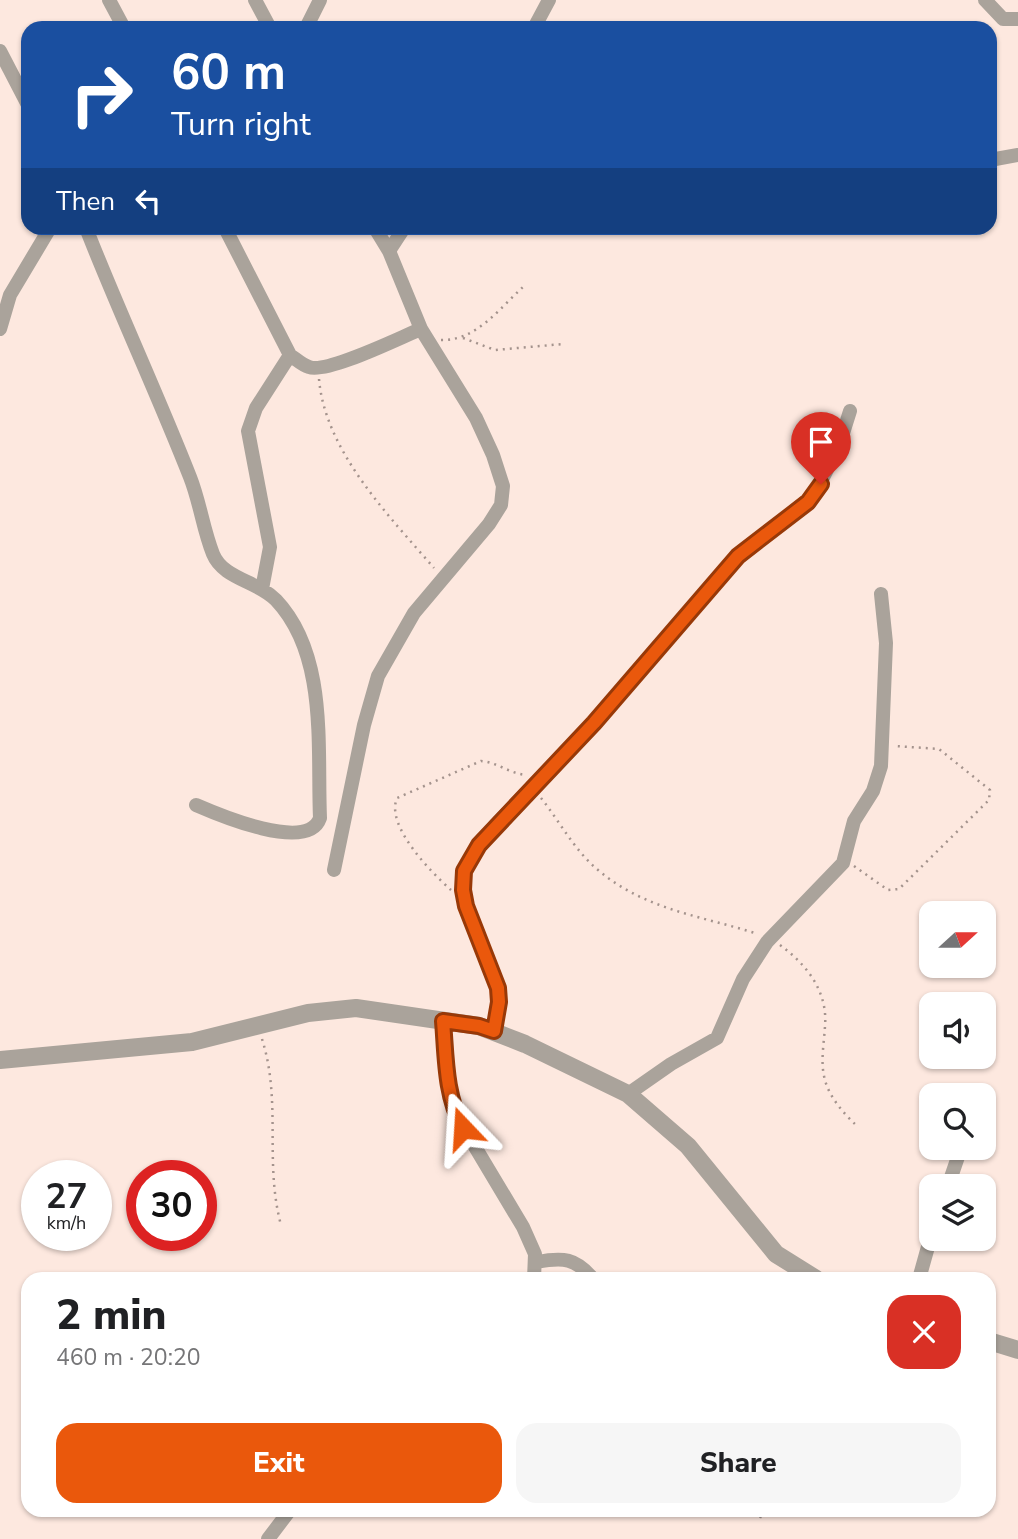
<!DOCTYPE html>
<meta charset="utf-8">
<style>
:root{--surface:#fff;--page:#f6f6f6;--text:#202124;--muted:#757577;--accent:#ea580c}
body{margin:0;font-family:"Nunito Sans",sans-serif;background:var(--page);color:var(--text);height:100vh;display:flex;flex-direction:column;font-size:26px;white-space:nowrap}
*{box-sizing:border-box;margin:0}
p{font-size:23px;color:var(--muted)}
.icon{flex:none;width:38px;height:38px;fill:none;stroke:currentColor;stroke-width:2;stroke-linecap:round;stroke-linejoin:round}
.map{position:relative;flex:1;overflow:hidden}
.drawer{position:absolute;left:21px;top:1272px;width:975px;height:245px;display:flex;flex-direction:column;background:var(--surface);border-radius:21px;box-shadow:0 2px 5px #0004}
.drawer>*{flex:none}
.guide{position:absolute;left:21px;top:21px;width:976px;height:214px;border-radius:21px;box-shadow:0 2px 5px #0004;background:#1a4fa0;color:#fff;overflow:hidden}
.needle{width:46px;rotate:69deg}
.fabs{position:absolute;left:919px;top:901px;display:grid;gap:14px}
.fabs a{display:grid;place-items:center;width:77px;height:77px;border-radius:14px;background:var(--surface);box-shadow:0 2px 5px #0004;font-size:35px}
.speed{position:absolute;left:21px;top:1160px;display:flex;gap:14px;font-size:35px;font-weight:700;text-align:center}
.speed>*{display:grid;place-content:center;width:91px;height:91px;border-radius:50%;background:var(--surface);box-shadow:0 2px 5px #0004;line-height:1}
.speed small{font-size:18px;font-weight:400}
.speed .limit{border:10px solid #d22;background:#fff;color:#111}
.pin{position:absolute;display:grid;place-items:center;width:60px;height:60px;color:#fff;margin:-72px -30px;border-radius:50% 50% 50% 0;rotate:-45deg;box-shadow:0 0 7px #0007}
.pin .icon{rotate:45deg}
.me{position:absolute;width:77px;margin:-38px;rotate:340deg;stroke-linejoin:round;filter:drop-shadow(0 0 5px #0008)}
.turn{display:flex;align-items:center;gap:24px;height:147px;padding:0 35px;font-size:32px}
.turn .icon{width:91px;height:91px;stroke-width:2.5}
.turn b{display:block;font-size:49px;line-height:60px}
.then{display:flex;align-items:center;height:66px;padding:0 35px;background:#0003;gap:14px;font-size:26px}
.round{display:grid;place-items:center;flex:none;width:74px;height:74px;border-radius:21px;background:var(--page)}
.head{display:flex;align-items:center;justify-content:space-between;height:119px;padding:0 35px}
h1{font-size:42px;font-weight:800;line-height:52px}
.cta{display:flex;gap:14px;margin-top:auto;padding:14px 35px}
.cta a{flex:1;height:80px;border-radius:21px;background:var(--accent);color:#fff;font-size:28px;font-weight:800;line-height:80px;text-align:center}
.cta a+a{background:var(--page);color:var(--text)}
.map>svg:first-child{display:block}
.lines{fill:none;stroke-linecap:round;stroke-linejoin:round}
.path{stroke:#a4938d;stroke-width:2.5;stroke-dasharray:2 5;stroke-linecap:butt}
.minor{stroke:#aaa39b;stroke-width:14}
.tertiary{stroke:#aaa39b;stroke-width:18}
.route-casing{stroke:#983908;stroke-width:18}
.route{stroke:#ea580c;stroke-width:12}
</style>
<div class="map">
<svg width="1018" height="1539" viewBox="0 0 1018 1539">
<rect width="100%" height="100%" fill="#fde8df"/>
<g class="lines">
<path class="path" d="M463 338 495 350 563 344
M441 340C476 341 499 309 523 287
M319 379C325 451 389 516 434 568
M541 798C560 822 575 851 598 870 645 910 702 916 758 934
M854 866 888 890 899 889 989 800 990 790 939 749 895 746
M451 890C432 873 385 826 397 798L481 761C497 762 510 774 527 775
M780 945C806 964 828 991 825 1026 824 1044 820 1063 825 1080 829 1096 843 1113 855 1124
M262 1039C282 1102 264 1162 281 1225
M760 1518 764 1510"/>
<path class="minor" d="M109 0 124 28
M255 0 270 28
M985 0 1003 19H1018
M306 28 320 0
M534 28 549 0
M0 51 28 105
M990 160 1018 155
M86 228C119 312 157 393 190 477 200 502 203 529 213 554 223 579 258 581 276 600 328 655 317 747 320 818 308 853 219 815 196 805
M225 228 290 355C296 359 302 365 309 367 327 374 401 337 421 329
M389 251 404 228
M0 329 10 295 50 228
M262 589 270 547 248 431 256 408 290 355
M334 870 364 725 378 676 414 613 489 524 501 505 503 486 493 455 476 418 421 329 389 251 375 228
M443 1021 448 1081 456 1115 523 1227 535 1254 534 1279
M494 1031 499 1002 498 988 466 906 463 876 473 853 496 824 594 723 738 557 814 495 839 446 850 411
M628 1094 671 1064 717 1038 743 979 767 942 843 863 854 821 873 791 881 766 886 643 881 594
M972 1096 973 1091
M948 1186 961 1148
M537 1262C563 1257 576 1258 593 1279
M919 1279 931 1236
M268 1539 290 1510"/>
<path class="tertiary" d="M0 1060 192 1042 308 1013 356 1008 479 1026 525 1044 628 1094 688 1146 776 1254 816 1279
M989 1341 1018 1350"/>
</g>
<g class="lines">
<g class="route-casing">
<path id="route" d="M463 1128C445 1095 446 1057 443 1021L479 1026 494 1031 499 1002 498 988 466 906 463 890 464 871 479 845 594 723 738 556 808 502 821 484"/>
</g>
<use href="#route" class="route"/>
</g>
</svg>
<div class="fabs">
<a><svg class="needle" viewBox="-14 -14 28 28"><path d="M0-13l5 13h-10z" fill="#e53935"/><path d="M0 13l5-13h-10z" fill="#757577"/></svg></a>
<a><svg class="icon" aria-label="sound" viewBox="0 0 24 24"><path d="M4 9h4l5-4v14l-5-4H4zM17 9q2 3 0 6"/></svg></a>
<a><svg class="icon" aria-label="search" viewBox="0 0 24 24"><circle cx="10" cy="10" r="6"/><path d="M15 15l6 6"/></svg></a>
<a><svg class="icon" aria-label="layers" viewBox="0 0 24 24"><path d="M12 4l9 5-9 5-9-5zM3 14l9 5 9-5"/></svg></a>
</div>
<div class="speed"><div>27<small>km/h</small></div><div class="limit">30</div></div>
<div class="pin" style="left:821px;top:484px;background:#d93025"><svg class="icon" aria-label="arrive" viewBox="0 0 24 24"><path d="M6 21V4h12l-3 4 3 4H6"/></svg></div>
<svg class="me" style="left:463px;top:1128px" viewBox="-20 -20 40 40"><path d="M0-17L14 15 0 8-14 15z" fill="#ea580c" stroke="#fff" stroke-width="4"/></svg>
<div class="guide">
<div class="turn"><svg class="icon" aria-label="right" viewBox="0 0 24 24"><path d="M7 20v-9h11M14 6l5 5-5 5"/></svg><div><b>60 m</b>Turn right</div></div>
<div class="then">Then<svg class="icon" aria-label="left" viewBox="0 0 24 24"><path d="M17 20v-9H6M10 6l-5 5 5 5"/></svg></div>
</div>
<section class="drawer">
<div class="head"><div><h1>2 min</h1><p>460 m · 20:20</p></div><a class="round" style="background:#d93025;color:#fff"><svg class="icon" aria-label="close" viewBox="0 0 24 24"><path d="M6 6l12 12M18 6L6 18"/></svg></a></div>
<div class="cta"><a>Exit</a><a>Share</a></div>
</section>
</div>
